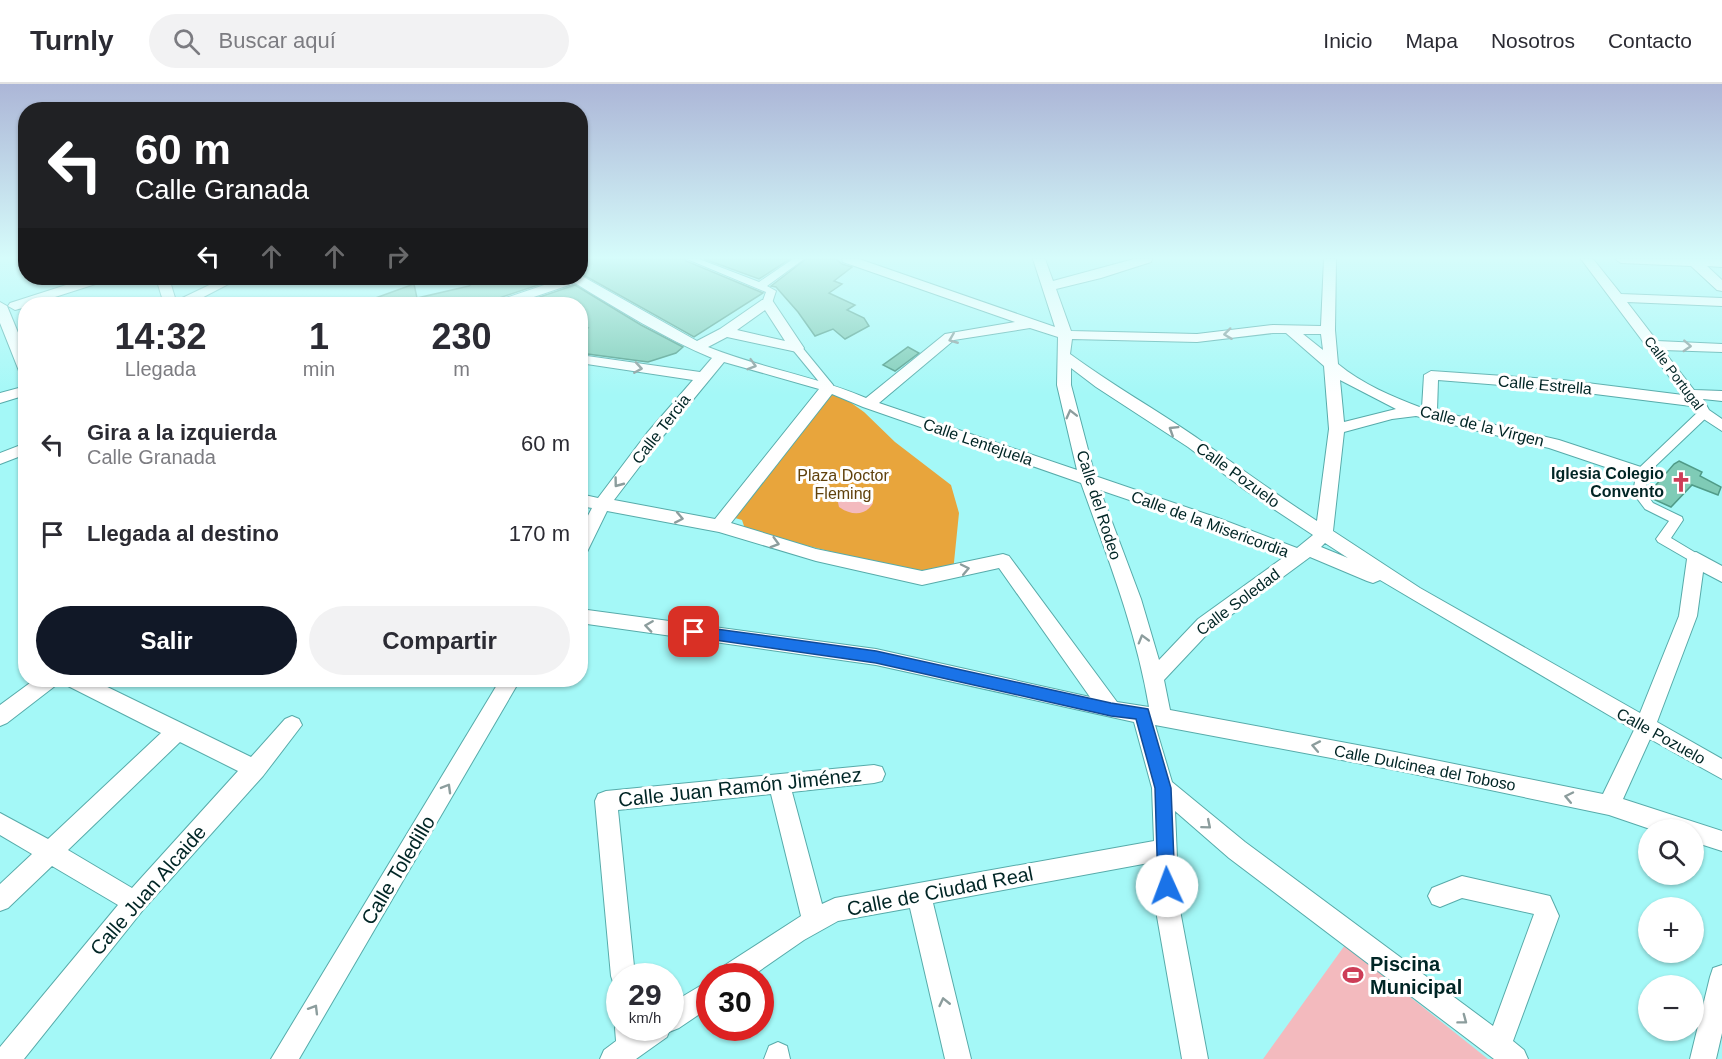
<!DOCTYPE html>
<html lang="es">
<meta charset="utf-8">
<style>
:root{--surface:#fff;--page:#f2f2f3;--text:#2b2b33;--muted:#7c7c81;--line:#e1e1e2;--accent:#111827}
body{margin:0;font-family:Helvetica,sans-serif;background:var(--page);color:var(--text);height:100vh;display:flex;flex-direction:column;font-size:22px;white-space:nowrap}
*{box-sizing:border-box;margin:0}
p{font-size:20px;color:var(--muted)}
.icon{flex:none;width:33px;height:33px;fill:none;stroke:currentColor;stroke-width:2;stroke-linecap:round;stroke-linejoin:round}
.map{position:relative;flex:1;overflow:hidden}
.panel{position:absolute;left:18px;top:213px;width:570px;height:390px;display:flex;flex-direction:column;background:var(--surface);border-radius:24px;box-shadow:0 2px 4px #0004}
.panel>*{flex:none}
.guide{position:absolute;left:18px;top:18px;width:570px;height:183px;border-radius:24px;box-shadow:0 2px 4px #0004;background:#202124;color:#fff;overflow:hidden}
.controls{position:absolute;left:1638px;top:735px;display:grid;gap:12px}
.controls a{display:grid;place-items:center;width:66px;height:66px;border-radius:50%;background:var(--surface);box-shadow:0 2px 4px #0004;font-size:30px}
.speed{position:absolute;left:606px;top:879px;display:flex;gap:12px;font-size:30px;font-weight:700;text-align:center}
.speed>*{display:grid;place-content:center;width:78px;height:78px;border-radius:50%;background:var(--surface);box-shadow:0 2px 4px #0004;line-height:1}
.speed small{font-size:15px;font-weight:400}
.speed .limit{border:9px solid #d22;background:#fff;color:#111}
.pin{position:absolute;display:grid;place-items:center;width:51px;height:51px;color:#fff;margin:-26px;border-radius:12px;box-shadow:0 3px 9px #0006}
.me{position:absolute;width:66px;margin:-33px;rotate:358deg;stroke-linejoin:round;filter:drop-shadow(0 0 4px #0008)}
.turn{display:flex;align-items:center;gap:21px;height:126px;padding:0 18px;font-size:27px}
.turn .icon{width:78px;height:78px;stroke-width:2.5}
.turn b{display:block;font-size:42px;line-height:51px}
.lanes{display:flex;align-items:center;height:57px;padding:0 18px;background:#0003;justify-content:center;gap:30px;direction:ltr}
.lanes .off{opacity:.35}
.eta{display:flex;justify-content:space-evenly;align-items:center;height:102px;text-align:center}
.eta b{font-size:36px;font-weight:800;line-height:42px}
.cta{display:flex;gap:12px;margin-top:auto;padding:12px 18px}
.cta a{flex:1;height:69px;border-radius:36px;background:var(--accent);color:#fff;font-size:24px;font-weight:800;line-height:69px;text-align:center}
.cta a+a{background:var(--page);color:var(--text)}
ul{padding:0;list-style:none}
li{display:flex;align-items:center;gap:18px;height:90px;padding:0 18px}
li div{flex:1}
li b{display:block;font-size:22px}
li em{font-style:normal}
header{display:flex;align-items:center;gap:36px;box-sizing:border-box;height:84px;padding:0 30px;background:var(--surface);border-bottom:2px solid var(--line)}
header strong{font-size:28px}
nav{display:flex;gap:33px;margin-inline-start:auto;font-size:21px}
.search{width:420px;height:54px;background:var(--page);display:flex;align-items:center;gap:15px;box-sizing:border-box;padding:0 21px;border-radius:33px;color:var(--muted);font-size:22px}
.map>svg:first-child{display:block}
.green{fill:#e8a53c}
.water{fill:#f3babe}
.building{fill:#7fcbb6;stroke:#509b88;stroke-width:1.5}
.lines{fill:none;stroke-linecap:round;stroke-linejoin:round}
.pedestrian-casing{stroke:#57abaa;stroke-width:2}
.minor-casing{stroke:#57abaa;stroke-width:2}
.pedestrian{fill:#fff;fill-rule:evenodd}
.minor{fill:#fff;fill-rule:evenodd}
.oneway{stroke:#8c9d9d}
.route{fill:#1a73e8;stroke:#114b97;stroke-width:1.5}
.labels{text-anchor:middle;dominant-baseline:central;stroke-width:6;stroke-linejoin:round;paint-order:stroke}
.far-street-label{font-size:14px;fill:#002525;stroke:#fff}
.street-label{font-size:16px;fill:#002525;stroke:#fff}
.poi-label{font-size:16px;font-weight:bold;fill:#002525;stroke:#fff;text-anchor:end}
.park-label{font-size:16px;fill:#60410c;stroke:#fff}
.near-street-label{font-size:20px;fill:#002525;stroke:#fff}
.near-poi-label{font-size:20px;font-weight:bold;fill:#002525;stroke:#fff;text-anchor:start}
</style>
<header>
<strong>Turnly</strong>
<div class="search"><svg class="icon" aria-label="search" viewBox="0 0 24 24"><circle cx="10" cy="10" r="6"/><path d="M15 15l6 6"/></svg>Buscar aquí</div>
<nav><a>Inicio</a><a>Mapa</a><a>Nosotros</a><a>Contacto</a></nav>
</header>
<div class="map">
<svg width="1722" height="975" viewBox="0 0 1722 975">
<rect width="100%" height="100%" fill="#a4f8f7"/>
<path class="green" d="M829 303 864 328 895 358 951 401 959 429 953 488 919 489 751 448 744 442 742 436 735 434Z"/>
<path class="water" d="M856 406 866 409 873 419C865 433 850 431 839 423L837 414 843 409Z
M1345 861 1488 975H1263Z"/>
<path class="building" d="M580 175H685L686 177 763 209 694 253 580 189Z
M704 175H790L759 195Z
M806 175H836L842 180 852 183 834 197 842 200 829 209 855 221 847 226 864 234 869 242 845 255 833 245 815 252 798 228 776 203 771 202Z
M479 194H559L496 215 494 220H359L414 200 417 214 469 202Z
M575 201 641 241 683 263 676 269 648 278 580 269V251L588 244 580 242V220H519Z
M908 263 919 269 895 287 883 281Z
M1679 377 1702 388 1700 392 1721 403 1718 411 1692 401 1671 423 1653 415 1649 409 1674 380Z"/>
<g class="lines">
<g class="pedestrian-casing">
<path id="pedestrian" d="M687 175H699L759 198 793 175H804L767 202 776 207 772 219 767 222 762 219 766 208Z
M797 261 801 262 833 301V305H825L793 266 792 264Z
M1704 325 1708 326V332L1647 390 1645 408 1653 419 1682 433 1683 436 1671 454 1701 472 1703 475 1701 478 1696 480 1658 458 1656 455 1669 437 1645 425 1633 409 1637 386 1700 326Z"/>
</g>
<g class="minor-casing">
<path id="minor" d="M842 175H859L1055 243 1033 175H1045L1053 197 1134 175H1152L1151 178 1101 194 1056 205 1071 247 1197 250 1273 241 1321 242 1324 175H1336L1335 246 1338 280C1362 300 1393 313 1422 324L1424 291 1431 287 1563 296 1683 311 1581 175H1593L1621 210 1722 214V222L1627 218 1657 257 1722 260V268L1663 266 1694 306 1722 307V317L1703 315 1709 326 1722 335V347L1699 332 1691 322 1563 306 1438 296 1437 327 1559 356 1647 385 1649 389 1647 393 1641 395 1549 364 1416 332 1392 335 1344 348 1333 447 1420 504 1640 629 1679 532 1687 475 1690 470 1696 468 1722 482V498L1703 488 1697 532 1657 638 1722 675V695L1650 655 1623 715 1722 747V767L1694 758V746H1653L1609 731 1395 686 1155 641 1172 698 1245 758 1493 942 1534 830 1462 814 1440 823 1432 820 1428 812 1432 804 1462 792 1550 812 1559 832 1513 957 1524 966 1528 975H1494L1229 774 1175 727 1179 821 1208 975H1182L1155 821 1154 778 933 819 971 975H945L910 824 838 837 804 856 752 892H719L722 883 801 832 771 710 618 726 635 892H620V903L614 901 611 892 595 717 598 710 606 707 874 681 882 683 885 690 882 697 874 699 792 708 822 820 835 814 1154 757 1152 704 1134 638 876 581 580 539V525L876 565 1090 613 999 484 922 501 816 477 719 448 607 427 586 470 580 471V447L592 424 580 422V410L598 414 647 349 693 296 580 279V271L700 288 712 274C664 254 619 226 575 199L513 220H496L497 217 565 194H580V191L697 257 720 245 762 216H772L804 264 802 267 797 268 727 253 708 263C760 284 815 292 866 314L945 250 1015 238 843 178ZM765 226 785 257 737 246ZM1030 244 1058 253 1057 301 1077 386 879 319 954 256ZM1273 249H1286L1324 282 1329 345 1317 437C1277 411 1239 383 1200 356 1157 326 1112 301 1070 270L1072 255 1197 258ZM1303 250H1321L1323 266ZM724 278 819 305 715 435 614 416 659 357ZM1071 284 1096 303 1188 363 1245 406 1313 451 1297 464 1218 434 1095 392 1071 301ZM1340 296 1396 325 1344 338ZM832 310 863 323 1081 399C1107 472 1136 545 1149 623L1117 618 1009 472 1003 470 922 487 816 465 731 439ZM1100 406 1206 442 1284 473 1198 535 1159 576 1141 515ZM1325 459 1348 474 1321 463ZM1310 473 1367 497 1373 499 1380 496 1634 646 1603 710 1395 668 1170 626 1164 596 1212 545Z
M1615 175H1722V183L1707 182 1722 196V207L1717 206 1691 182 1621 179Z
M88 194H107L105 197 33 220H26V223L15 226 8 222 10 219Z
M156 194H169L176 217 224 194H240L190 220H164Z
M0 218 7 222 26 268V291L19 287 0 239Z
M26 302V311L0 319V309Z
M26 359V370L0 380V369Z
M34 596H58L55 602 7 639 0 642V621Z
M65 596H93L251 673 285 635 292 632 299 635 302 641 263 692 143 826 24 975H0V963L118 821 52 782 8 824 0 827V800L32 770 0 751V729L48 755 161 649 68 602ZM180 658 238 687 132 804 68 766Z
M500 596H520L299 975H271Z
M1722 881V949L1716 975H1690L1710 893 1713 884Z
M710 896V923L679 944 669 948 667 953 636 975H600L604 966 616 957 615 944 619 935 620 944H670V920Z
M778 958 787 962 790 975H764L769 962Z"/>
</g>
<use href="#pedestrian" class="pedestrian"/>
<use href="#minor" class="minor"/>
</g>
<defs><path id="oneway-chevron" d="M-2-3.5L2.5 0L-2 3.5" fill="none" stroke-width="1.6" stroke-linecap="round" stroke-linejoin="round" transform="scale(1.5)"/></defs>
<g class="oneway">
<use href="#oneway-chevron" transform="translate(1228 250) rotate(173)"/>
<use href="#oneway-chevron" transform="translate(953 255) rotate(158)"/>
<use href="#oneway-chevron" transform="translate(1687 262) rotate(3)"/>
<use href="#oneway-chevron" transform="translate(752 281) rotate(16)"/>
<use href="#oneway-chevron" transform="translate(638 284) rotate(9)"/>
<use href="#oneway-chevron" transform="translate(1071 330) rotate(-104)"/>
<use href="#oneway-chevron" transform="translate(1173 346) rotate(-148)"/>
<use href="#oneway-chevron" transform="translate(618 399) rotate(127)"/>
<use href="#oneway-chevron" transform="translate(679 434) rotate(11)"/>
<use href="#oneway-chevron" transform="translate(775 459) rotate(16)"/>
<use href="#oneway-chevron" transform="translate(965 485) rotate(-12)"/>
<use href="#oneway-chevron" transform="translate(649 542) rotate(-172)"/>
<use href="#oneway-chevron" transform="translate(1143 555) rotate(-106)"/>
<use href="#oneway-chevron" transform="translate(1316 662) rotate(-169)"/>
<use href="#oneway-chevron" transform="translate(447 704) rotate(-60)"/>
<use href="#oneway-chevron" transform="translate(1569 713) rotate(-168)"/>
<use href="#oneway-chevron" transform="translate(1207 741) rotate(40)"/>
<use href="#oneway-chevron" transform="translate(944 918) rotate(-103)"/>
<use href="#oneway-chevron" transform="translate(314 925) rotate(-59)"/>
<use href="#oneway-chevron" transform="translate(1463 936) rotate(37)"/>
</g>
<linearGradient id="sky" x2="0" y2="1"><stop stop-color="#acb6d7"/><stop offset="0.56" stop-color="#d6fcfb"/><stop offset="1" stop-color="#d6fcfb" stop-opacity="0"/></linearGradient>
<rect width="1722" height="311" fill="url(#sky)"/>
<path class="route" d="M694 542 876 567 1111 619 1148 625 1171 704 1175 802 1173 808 1167 811 1160 808 1158 802 1155 704 1136 635 1111 632 876 579 694 553 689 552 687 548 689 544Z"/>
<defs>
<g id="church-bare" transform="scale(1.62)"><path d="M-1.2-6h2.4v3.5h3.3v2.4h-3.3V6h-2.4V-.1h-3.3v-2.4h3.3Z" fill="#cd3d57" stroke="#fff" stroke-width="2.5" paint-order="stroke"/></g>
<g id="stadium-bare" transform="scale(1.62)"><path d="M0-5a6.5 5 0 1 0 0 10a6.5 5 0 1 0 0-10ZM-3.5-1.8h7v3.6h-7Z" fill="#cd3d57" stroke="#fff" stroke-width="2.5" paint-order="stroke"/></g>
</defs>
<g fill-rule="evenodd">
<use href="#church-bare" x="1681" y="398"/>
<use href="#stadium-bare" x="1353" y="891"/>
</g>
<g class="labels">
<g class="far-street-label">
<text transform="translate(1674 289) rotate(53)">Calle Portugal</text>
</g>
<g class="street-label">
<text transform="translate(1545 301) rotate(5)">Calle Estrella</text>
<text transform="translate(1482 342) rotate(14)">Calle de la Vírgen</text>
<text transform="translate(661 345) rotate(-52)">Calle Tercia</text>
<text transform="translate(978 358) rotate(19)">Calle Lentejuela</text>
<text transform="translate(1238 391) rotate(36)">Calle Pozuelo</text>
<text transform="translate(1099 421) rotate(72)">Calle del Rodeo</text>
<text transform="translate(1210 440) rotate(20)">Calle de la Misericordia</text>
<text transform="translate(1238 518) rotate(-37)">Calle Soledad</text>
<text transform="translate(1661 652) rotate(29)">Calle Pozuelo</text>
<text transform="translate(1425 684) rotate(11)">Calle Dulcinea del Toboso</text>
</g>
<g class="poi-label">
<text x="1664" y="389">Iglesia Colegio<tspan x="1664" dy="18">Convento</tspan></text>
</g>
<g class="park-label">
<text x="843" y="391">Plaza Doctor<tspan x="843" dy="18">Fleming</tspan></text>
</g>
<g class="near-street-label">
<text transform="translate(740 703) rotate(-6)">Calle Juan Ramón Jiménez</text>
<text transform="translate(398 786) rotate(-59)">Calle Toledillo</text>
<text transform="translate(148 806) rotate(-49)">Calle Juan Alcaide</text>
<text transform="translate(940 807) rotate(-11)">Calle de Ciudad Real</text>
</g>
<g class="near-poi-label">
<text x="1370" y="880">Piscina<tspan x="1370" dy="23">Municipal</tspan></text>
</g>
</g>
</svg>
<div class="controls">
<a><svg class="icon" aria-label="search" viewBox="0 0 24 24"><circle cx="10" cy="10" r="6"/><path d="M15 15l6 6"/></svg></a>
<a>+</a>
<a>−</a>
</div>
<div class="speed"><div>29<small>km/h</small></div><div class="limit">30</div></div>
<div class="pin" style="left:694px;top:548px;background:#d93025"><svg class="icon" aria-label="arrive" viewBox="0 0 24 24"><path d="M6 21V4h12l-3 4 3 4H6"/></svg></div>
<svg class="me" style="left:1167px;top:802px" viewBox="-20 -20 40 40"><circle r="19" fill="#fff"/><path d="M0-13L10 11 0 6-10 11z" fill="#1a73e8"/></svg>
<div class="guide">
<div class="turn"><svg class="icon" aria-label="left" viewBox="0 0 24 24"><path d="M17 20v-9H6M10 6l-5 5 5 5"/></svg><div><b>60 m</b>Calle Granada</div></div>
<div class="lanes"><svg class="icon" aria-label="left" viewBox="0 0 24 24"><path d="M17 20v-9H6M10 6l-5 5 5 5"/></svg><svg class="icon off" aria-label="ahead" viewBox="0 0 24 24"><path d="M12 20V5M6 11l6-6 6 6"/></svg><svg class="icon off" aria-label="ahead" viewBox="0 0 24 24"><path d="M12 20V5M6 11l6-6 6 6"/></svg><svg class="icon off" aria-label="right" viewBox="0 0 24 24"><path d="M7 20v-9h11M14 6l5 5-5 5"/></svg></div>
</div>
<section class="panel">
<div class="eta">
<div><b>14:32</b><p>Llegada</p></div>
<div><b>1</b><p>min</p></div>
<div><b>230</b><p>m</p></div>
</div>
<ul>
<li><svg class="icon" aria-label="left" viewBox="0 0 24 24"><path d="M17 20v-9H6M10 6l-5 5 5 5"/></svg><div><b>Gira a la izquierda</b><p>Calle Granada</p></div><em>60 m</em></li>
<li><svg class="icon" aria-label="arrive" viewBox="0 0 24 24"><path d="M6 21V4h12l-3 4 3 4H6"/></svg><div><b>Llegada al destino</b></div><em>170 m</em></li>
</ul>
<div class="cta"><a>Salir</a><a>Compartir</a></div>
</section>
</div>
